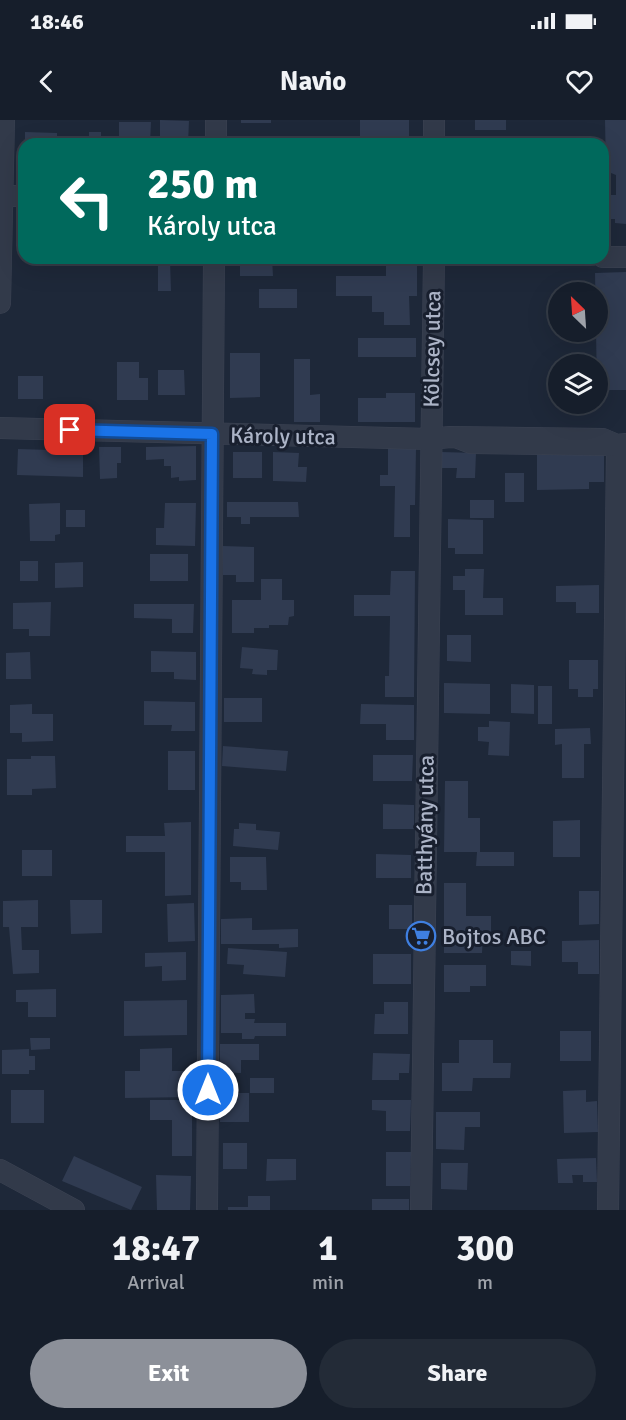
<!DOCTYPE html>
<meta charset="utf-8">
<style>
:root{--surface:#161e2b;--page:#232b37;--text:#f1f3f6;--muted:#9ea2a9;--line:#353c47;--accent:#8c9099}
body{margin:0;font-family:Signika,sans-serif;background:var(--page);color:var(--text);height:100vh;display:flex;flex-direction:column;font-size:22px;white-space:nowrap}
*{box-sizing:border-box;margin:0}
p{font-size:20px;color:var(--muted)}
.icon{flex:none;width:33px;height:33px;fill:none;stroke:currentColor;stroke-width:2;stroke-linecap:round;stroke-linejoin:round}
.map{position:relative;height:1090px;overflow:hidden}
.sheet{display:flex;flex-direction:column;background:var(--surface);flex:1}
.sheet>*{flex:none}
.guide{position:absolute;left:18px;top:18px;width:591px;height:126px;border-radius:18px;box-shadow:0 6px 24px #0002,0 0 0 2px var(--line);background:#00695c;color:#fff;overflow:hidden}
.needle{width:39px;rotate:335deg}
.fabs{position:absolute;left:548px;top:162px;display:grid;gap:12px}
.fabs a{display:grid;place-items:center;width:60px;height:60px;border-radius:50%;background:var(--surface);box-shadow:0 6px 24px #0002,0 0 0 2px var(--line);font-size:30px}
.pin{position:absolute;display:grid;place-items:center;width:51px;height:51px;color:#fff;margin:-26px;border-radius:12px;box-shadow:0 3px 9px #0006}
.me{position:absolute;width:66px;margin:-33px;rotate:0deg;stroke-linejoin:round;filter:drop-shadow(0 0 4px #0008)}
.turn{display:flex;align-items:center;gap:21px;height:126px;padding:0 30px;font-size:27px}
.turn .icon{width:78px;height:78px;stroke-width:2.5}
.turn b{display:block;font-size:42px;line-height:51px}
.eta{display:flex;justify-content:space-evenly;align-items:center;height:102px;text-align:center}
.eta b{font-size:36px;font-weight:800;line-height:42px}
.button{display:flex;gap:12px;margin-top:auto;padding:12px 30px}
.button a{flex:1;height:69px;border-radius:36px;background:var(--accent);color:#fff;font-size:24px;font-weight:800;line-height:69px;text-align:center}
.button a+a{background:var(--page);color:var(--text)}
.status{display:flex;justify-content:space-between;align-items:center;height:42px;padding:0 30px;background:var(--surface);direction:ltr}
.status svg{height:16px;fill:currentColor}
header{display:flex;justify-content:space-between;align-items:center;height:78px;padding:0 30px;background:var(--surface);font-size:27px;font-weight:800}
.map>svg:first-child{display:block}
.building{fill:#303b51}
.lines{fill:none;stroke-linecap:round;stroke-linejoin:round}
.minor-casing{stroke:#3c4353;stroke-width:22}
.minor{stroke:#323a4a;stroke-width:21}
.route-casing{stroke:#114b97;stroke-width:15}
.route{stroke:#1a73e8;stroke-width:10}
.labels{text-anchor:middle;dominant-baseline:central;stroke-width:6;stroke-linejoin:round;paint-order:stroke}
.street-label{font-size:22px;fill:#acb4c7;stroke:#181f2e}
.poi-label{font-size:22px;fill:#acb4c7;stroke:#181f2e;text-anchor:start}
</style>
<div class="status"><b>18:46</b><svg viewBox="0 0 49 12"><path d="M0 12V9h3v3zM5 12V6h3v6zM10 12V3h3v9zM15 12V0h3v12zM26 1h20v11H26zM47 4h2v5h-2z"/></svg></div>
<header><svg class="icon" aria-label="back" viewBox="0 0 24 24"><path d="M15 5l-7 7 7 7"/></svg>Navio<svg class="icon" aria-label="heart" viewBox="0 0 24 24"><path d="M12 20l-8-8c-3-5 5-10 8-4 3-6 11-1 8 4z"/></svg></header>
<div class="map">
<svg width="626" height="1090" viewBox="0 0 626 1090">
<rect width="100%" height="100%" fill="#1e2839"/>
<path class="building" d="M160 0 189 1 188 24H160Z
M241 0H271V3H241Z
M360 0H409V17H377V23H360Z
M475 0H506V10H475Z
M605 0H626V104L615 103V99H603V62H607V75H616V55L606 51Z
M119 2H151L150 24H119Z
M25 12 57 13V24H25Z
M89 12H101V24H89Z
M71 138H91V144H71Z
M121 138H140V145H121Z
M240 138H272L273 156H240Z
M386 138H417V176H409L410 205H384V192H372V176H336V156H386Z
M158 140H170L171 171H158Z
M626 152V270H597L595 153Z
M259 169H297V188H259Z
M358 218H416V237H358Z
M230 233H260V277L230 278Z
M294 239H310V275L320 274V302H294Z
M117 242H139V258H148V280H117Z
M158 250H184L185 275H158Z
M18 256H43V279H18Z
M386 273H415V302H358V278H386Z
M196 326V360L179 361V357L171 358V346H164V339L146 340V327Z
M99 327H121V343H117V358L100 359Z
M388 328 416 329 415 385H410V417H394L395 366H380V355H388Z
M18 329 83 331V357L17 355Z
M233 332H262V358H233Z
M273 332 299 333 298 347H307L306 362 273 361Z
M441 332 476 333 475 358H456L457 348H441Z
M537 335H604V362H589V369L537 370Z
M505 353H524V382H505Z
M470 380H494V398H470Z
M227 382H298L299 397H250V404H241V397H227Z
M60 383V414L55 415V421H30L29 384Z
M165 383H196L195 426 156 425V408H164Z
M66 390H85V407H66Z
M448 399 483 400V434H455V428H448Z
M223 426 254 427V462H236V455H223Z
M150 434H188V461H150Z
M20 441H38V461H20Z
M83 442V467L55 468V443Z
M465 449H484L483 478H503V495H465V470H453V456H465Z
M391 451H415L414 577H385V556H389L390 496H354V475H390Z
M261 459H282V480H294V496L289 497 288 505H269V508H254V513H232V480H261Z
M599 465V493H576V482H556V466Z
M51 482 50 516H29V509H13V483Z
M134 484H194L193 513H172V499L134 498Z
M447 515H471V542L447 541Z
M242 527 278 530 277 550H267V555L252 554 253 549 240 548Z
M151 531 196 532V560L174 559V552H151Z
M30 532 31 559H6V533Z
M569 540H598V569H593V577H578V569H569Z
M444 563 490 564V594L444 593Z
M511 564 534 565V594L511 593Z
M538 566H552V604H538Z
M224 578H262V602H224Z
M144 581 195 582V611H171L172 605H144Z
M32 584V594H53V621L22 622V613H10V585Z
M361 584 414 585V620H386V604H360Z
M489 601 510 602 509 636 488 635 489 622 478 621V607H489Z
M590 608 591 624H584V658H562V624L555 625V609Z
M223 626 288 631 286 651 222 646Z
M168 631H195V670H168Z
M373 635H413L412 661H373Z
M31 636H55L56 668 32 669V675H7V639H31Z
M445 661H468V698H480V732H514V746H476L477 732H444Z
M383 684 414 685V709H383Z
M580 700V737H553V701Z
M191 702V775L165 776V732H126V716H165L164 703Z
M239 703 256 704V710L280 712 278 730 233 726 234 709H239Z
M22 730H52V756H22Z
M376 734 411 735V758H376Z
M230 737H266L267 770H241V762H230Z
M444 763H466V796H491V814L483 813 482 833H444Z
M579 771H599V804L579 805Z
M38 780V807H21L22 830H39V853L13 854 9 807H3V781Z
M70 780H102V813L71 814Z
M194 783 195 821 168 822 167 784Z
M389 785H412V809H389Z
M252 798V810L298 809V827L279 828V824H221V799Z
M599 820V854H578V842H562V821Z
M228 828 287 832 285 857 243 854 244 845 227 844Z
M511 831H531V846L511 845Z
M186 832V860L162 861V846L145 847V833Z
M373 834H411V864H373Z
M444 845H486V866H470V872H444Z
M56 869V897H28V882H16V870Z
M254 874 255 893H245V899H255L254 903H286V916H255L254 919H242V913H221V875Z
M187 880V915L124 916V881Z
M384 882H408V914H374L375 894H384Z
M560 911H591V941H560Z
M30 918H50V929L31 930Z
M459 920H493V943H511L510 958H473L472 971H442V943H459Z
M220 924H259V940H241V953L220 952Z
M172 928V951H192V977L125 978V951H140V929Z
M29 929V936H35V950H29V954H2V930Z
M373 933 410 934 409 953H399V960H372Z
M250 958H274V973H250Z
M11 970H44V1003H11Z
M586 970V982L597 981 598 1012 564 1013 563 971Z
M220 973H249V1002H220Z
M150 980H192V1036H172V1000H150Z
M372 980H411L410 1011H386V991L372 990Z
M436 992H480V1007H465L464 1030 436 1029Z
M223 1023H247V1049H223Z
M386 1032H411L410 1066H386Z
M74 1036 142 1067 131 1090 62 1061Z
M596 1038 597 1062H583V1055H572L573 1063H558L557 1039Z
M267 1039H296V1060L266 1061Z
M441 1043H468L467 1070 441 1069Z
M156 1055 191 1056 190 1090H157Z
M248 1076H270V1090H228V1087H248Z
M372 1079H409V1090H372Z"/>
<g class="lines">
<g class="minor-casing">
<path id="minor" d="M434 0V24
M216 24V0
M0 76H24
M603 137H626
M0 183 4 0
M0 308 430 319 450 317 603 319 617 325 471 323 458 318
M0 1050 74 1090
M207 1090 214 138
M421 1090 434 138
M608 1090 617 330V325L626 324"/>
</g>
<use href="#minor" class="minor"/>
</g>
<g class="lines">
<g class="route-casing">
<path id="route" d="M70 310 212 314 208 970"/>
</g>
<use href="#route" class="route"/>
</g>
<defs>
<g id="supermarket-ring" transform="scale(1.5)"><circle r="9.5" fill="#181f2e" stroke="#3f7fe0" stroke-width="1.5"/><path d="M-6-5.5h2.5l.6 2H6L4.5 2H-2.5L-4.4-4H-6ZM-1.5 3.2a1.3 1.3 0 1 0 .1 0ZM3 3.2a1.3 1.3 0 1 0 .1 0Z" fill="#3f7fe0"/></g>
</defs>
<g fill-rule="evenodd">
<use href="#supermarket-ring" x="421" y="816"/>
</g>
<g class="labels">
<g class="street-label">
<text transform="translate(432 229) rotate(-89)">Kölcsey utca</text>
<text transform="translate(283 316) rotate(1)">Károly utca</text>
<text transform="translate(425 705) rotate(-89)">Batthyány utca</text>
</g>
<g class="poi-label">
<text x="442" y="816">Bojtos ABC</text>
</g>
</g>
</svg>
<div class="fabs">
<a><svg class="needle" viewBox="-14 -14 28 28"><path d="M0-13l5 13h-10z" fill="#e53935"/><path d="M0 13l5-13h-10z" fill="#9ea2a9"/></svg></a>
<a><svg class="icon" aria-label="layers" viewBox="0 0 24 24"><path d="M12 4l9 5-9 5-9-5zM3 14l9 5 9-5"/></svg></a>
</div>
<div class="pin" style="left:70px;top:310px;background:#d93025"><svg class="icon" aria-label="arrive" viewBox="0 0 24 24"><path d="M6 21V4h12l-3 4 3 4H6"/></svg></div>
<svg class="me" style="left:208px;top:970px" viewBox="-20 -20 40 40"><circle r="17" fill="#1a73e8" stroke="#fff" stroke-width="3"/><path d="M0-11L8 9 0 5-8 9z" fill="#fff"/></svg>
<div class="guide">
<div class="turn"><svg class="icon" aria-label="left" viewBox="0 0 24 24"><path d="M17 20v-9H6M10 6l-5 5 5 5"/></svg><div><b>250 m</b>Károly utca</div></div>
</div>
</div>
<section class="sheet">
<div class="eta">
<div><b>18:47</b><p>Arrival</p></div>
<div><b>1</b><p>min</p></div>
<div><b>300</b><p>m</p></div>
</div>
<div class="button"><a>Exit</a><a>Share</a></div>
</section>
